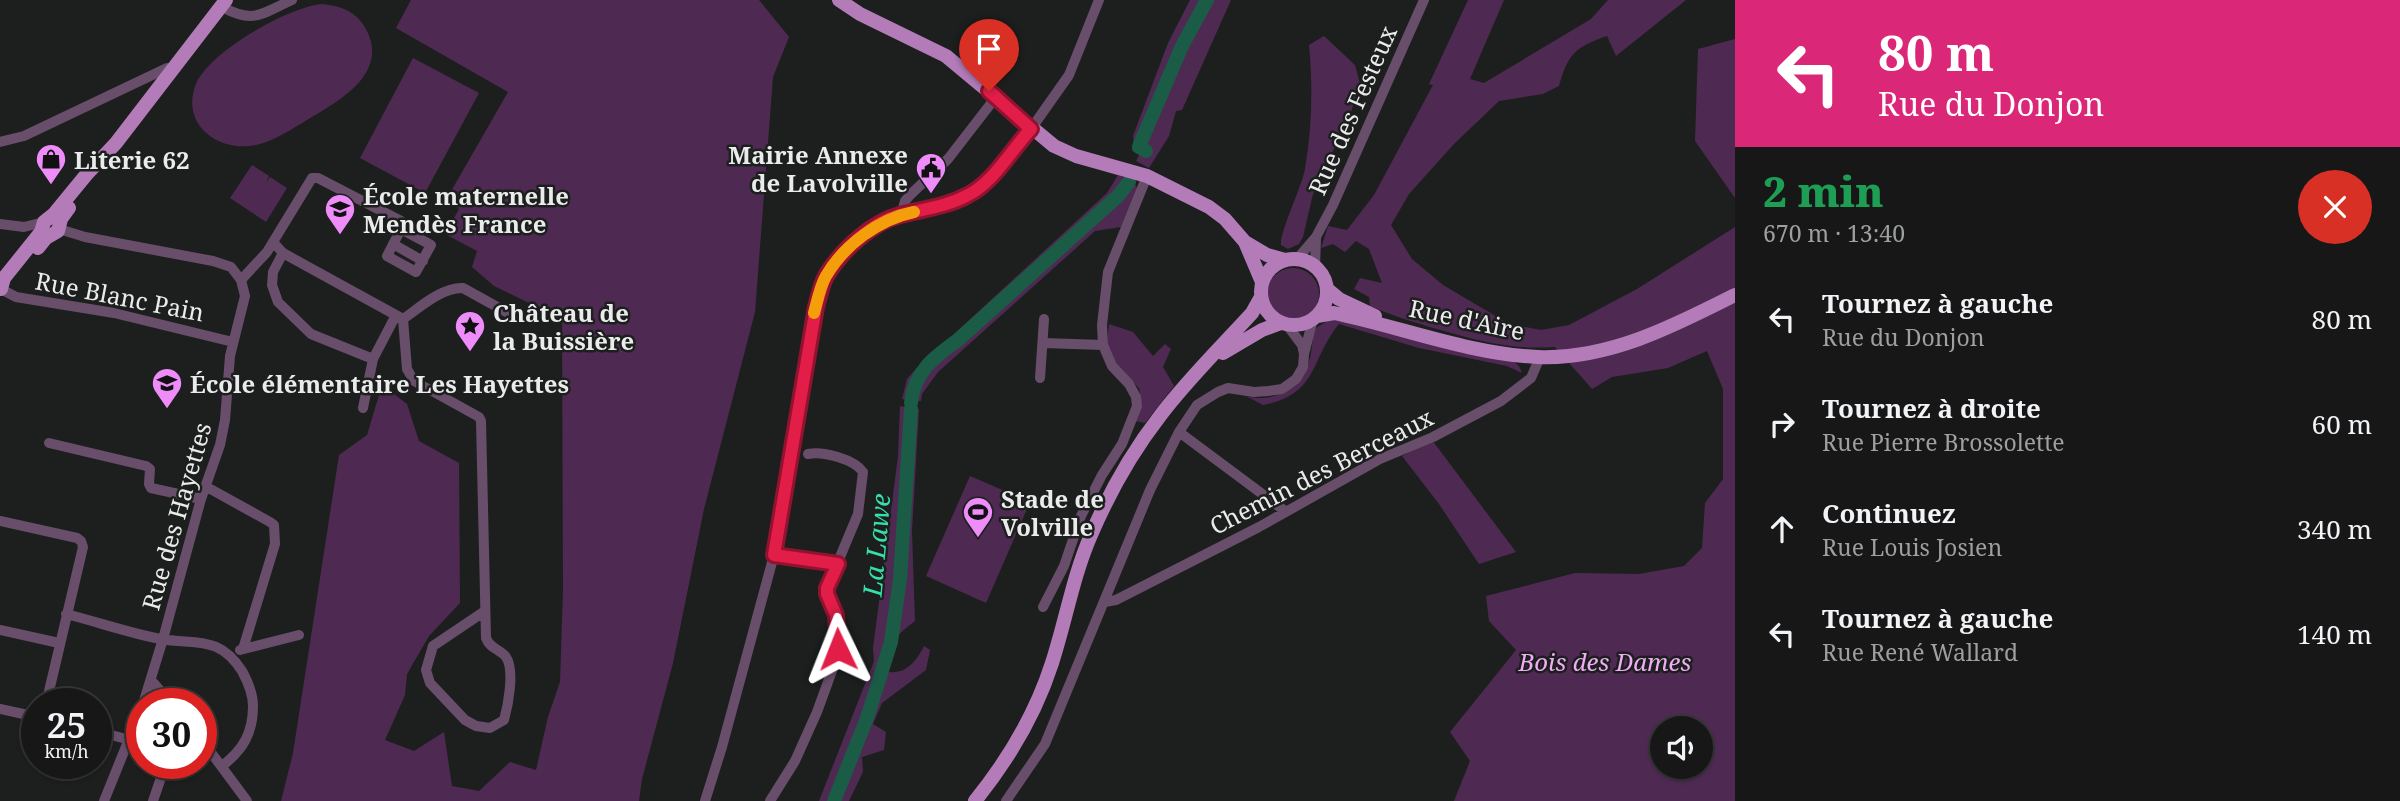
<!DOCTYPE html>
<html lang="fr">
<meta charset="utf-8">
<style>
:root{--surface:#161716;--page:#232423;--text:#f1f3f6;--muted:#9e9fa1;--line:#353635}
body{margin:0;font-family:"Noto Serif",serif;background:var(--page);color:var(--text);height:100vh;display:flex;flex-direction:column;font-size:26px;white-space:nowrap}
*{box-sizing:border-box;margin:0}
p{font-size:23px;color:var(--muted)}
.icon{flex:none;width:38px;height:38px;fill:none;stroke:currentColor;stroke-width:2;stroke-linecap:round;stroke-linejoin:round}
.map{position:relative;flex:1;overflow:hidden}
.drawer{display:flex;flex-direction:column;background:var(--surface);width:665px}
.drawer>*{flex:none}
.top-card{background:#db2777;color:#fff;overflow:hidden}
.controls{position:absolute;left:1650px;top:716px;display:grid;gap:14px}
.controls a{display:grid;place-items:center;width:63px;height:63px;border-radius:50%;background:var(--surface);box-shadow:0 2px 5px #0004,0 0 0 2px var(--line);font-size:35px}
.speed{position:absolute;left:21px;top:688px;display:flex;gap:14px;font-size:35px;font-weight:700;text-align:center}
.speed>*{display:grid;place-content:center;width:91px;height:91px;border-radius:50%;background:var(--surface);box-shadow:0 2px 5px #0004,0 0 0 2px var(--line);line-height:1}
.speed small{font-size:18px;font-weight:400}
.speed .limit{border:10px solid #d22;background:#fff;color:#111}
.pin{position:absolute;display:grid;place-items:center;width:60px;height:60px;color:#fff;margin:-72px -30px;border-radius:50% 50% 50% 0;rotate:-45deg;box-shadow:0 0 7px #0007}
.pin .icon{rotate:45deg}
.me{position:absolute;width:77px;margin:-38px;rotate:358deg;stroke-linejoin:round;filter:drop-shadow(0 0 5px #0008)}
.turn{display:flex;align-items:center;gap:24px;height:147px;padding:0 28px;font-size:32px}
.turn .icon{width:91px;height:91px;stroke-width:2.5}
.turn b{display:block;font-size:49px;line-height:60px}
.round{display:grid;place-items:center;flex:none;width:74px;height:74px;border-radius:37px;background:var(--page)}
.head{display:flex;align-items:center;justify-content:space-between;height:119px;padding:0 28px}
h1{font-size:42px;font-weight:800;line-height:52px;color:#1e9e55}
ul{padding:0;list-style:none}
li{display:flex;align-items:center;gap:21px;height:105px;padding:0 28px}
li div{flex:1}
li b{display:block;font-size:26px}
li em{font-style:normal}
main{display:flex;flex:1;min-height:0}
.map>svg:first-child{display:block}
.green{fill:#4e2a52;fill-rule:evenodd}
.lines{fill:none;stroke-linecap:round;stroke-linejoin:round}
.river{stroke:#1b5c46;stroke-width:14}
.minor{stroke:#694e6b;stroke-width:10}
.major{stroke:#b37cb9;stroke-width:14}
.route-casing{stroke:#92132f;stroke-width:18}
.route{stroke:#e11d48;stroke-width:12}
.slow{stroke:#f59e0b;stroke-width:12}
.labels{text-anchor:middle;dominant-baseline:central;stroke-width:5;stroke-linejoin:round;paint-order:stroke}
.street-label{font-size:24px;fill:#eaeceb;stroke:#1d1f1e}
.poi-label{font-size:24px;font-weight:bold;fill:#eaeceb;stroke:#1d1f1e;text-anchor:start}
.park-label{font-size:24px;font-style:italic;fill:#f0acf7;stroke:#1d1f1e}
.water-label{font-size:26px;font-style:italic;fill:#34e1aa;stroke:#1d1f1e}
</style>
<main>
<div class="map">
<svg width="1735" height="801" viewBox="0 0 1735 801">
<rect width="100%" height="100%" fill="#1d1f1e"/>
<path class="green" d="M411 0H759L789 37 773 77 755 312 704 509 673 663 642 779 639 801H281L293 753 339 455 367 435 382 385 407 404 419 441 459 463 460 603 429 636 407 674 405 695 385 740 414 751 444 732 452 786 479 791 510 762 536 770 548 717 560 682 563 590 562 319 494 286 472 267 477 251 445 234 459 209 446 200 508 92 396 28Z
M1190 0H1231L1182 110 1176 111 1169 136 1149 168 1136 161 1142 149 1134 144 1133 136 1168 43Z
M1468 0H1504L1470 79 1484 83 1591 19 1608 0H1686L1616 56 1607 36C1575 47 1568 54 1559 86L1543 94 1499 101 1454 144 1409 194 1391 225 1412 259 1443 285 1509 324 1541 330 1569 325 1637 289 1735 227V801H1454L1470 761 1450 732 1516 650 1489 621 1486 596 1575 573 1639 574 1684 566 1702 548 1705 503 1723 479V389L1707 351 1668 368 1612 377 1592 389 1555 347C1511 350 1479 341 1437 329 1413 322 1393 316 1370 306L1369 297 1354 289 1360 278 1382 283 1369 249 1356 241 1345 252 1333 244 1321 248 1328 226 1347 230 1374 195 1433 85 1429 84ZM1662 728H1701V766H1662Z
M322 4C341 6 356 11 366 29 390 74 338 101 307 120 292 129 277 139 260 144 222 155 179 126 196 84 209 52 288 7 322 4Z
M1324 36 1355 65 1360 84 1350 115 1313 194 1303 237 1299 244 1288 249 1281 245C1279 234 1302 186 1305 169 1312 128 1313 86 1309 45Z
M1735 39V198L1695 141 1698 49Z
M413 58 479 93 425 193 360 158Z
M252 165 269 176 266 183 270 177 287 188 266 222 230 198Z
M1118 175 1133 181 1137 188 1121 227 1095 231 938 372 922 394 921 401 902 399 907 379 915 370 1107 193Z
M1267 294a26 26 0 1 1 52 0a26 26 0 1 1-52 0Z
M1329 320H1337L1472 355 1513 361 1519 366 1522 373 1507 366 1419 348 1339 324C1309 361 1319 394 1263 405L1246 396C1273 404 1300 388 1309 361 1313 350 1311 339 1316 328Z
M1109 324 1133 332 1153 356 1165 344 1171 349 1163 367 1174 386 1145 423 1135 421 1141 399 1139 388 1114 364 1107 345Z
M900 406 919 409 912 531 915 621C895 636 886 645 889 672 907 674 917 660 924 646L930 650 926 670 882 703 873 724 886 732 884 750 862 757 863 772 849 801H819L874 661 873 648 898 456Z
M1432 440 1516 552 1479 564 1439 504 1402 456Z
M970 476 1030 502 986 603 926 576Z"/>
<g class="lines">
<path class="river" d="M1146 151 1139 147 1140 144 1182 46 1207 0
M911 403C914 372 934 357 958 340L1118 196 1129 182
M834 801 867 718 891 642 900 579 911 409"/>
<path class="minor" d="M222 7C254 24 261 14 292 0
M0 142 24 136 167 68 173 71
M901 215 905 201 910 195 948 159 996 97
M0 224 24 227 44 222
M59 229 85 237 213 261 231 267 241 280 245 296 230 356 225 420 220 445 201 499 163 639 143 704
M273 242 312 178H318L401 221V229L387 256 416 272 431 245 401 229
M393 244 423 261
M283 253 273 272 272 285 278 302 311 334 373 359
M1297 259 1316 237 1333 205 1424 0
M1315 266 1316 238
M241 280 267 252 273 242 283 253 403 319 407 369 414 381 479 417 481 421 486 638C490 649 500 649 506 657 515 670 508 706 504 720L490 728 476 726 465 720 430 683 426 670 433 646 485 611
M1 289 16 297 114 313 233 342
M403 319C419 308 442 287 463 288L510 314
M1287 325 1302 345 1304 354
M1043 343 1103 345
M1040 378 1044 319
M363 408 373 359 396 315
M1179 432 1285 511
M49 443 146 466 150 469 149 484 151 488 201 499
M205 486 270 522 274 525 275 544 243 649
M0 521 77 538 81 541 83 547 46 704
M774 555 838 564
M1105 602 1116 600 1259 527 1380 459 1433 437 1501 401 1531 378 1540 357
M1043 607 1064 566 1081 516 1102 475 1122 444 1137 406 1136 397 1129 384 1112 366 1103 345 1102 325 1108 272 1147 176
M66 614C98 622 129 633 161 639 196 645 219 635 242 671 248 682 253 693 253 706 253 733 243 750 222 766
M0 630 59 643
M240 650 299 635
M151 680 172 704
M0 709 37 717
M96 731 130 740
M201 739 247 801
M104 801 142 707
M153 801 166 763
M705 801 722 747 774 555 812 325 825 277 846 252 889 219 939 207 969 195 981 187 1031 129 1069 75 1099 0
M770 801 795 761 817 712 833 668 838 649V628L827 588 858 514 863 472C854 459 823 451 808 454
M1006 801 1045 744 1150 490 1179 432 1197 405 1218 392 1228 388 1254 392 1268 391 1282 389 1296 379 1303 367 1304 354 1313 319"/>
<path class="major" d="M839 0 860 14 946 56 1054 146 1076 156 1147 176 1209 207 1225 219 1245 242 1262 282
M1245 242 1267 255 1285 260
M38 248 46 238 58 231 61 219 69 208
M1261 292a33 33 0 1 1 66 0a33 33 0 1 1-66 0Z
M1 289 4 278 41 232 44 222 54 214 86 175 116 143 226 0
M1327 289 1339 299 1375 316
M1317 316 1334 313C1401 327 1469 354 1538 357 1608 360 1674 326 1735 295
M1223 353 1262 330 1281 323
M975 801C1008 760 1036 713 1052 663 1066 620 1073 576 1091 535 1109 493 1132 452 1160 416 1188 379 1221 347 1252 313L1261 297"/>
</g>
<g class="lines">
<g class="route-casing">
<path id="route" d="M838 649 836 615 827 594V588L838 564 774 555 816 307C819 297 821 285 826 276 841 251 872 222 900 215 923 209 946 207 968 195 994 182 1011 150 1031 129L989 91"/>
</g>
<use href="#route" class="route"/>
<path class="slow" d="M814 313C817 302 820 286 826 276 844 245 879 219 914 212"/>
</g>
<defs>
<g id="shop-pin" transform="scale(1.575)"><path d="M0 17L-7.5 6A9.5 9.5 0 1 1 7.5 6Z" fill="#ee8cf9" stroke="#1d1f1e"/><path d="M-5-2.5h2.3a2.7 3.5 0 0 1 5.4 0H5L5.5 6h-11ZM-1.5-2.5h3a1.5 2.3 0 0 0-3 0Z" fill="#111"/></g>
<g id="civic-pin" transform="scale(1.575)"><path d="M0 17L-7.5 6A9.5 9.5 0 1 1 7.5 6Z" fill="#ee8cf9" stroke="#1d1f1e"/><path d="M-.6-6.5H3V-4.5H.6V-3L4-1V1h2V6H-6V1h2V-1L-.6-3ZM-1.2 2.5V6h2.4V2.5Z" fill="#111"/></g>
<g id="school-pin" transform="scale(1.575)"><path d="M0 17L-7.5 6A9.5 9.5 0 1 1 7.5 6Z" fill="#ee8cf9" stroke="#1d1f1e"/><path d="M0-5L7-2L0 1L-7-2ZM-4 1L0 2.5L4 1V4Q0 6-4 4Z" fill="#111"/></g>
<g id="sight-pin" transform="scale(1.575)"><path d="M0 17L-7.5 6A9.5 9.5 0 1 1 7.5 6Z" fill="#ee8cf9" stroke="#1d1f1e"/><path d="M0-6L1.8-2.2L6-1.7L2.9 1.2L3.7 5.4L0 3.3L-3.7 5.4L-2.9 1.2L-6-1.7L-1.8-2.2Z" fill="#111"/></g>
<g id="stadium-pin" transform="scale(1.575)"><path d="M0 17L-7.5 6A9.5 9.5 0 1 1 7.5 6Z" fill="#ee8cf9" stroke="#1d1f1e"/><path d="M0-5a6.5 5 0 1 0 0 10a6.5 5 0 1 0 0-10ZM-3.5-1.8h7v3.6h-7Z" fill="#111"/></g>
</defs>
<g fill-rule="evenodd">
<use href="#shop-pin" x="51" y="159"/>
<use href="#civic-pin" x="931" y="168"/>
<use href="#school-pin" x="340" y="209"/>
<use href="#sight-pin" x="470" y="326"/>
<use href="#school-pin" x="167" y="383"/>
<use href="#stadium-pin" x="978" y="512"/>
</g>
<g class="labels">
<g class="street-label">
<text transform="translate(1352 110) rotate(-66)">Rue des Festeux</text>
<text transform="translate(120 296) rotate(11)">Rue Blanc Pain</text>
<text transform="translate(1467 319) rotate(12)">Rue d'Aire</text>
<text transform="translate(1321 471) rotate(-27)">Chemin des Berceaux</text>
<text transform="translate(176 516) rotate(-74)">Rue des Hayettes</text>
</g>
<g class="poi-label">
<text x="908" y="154" text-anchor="end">Mairie Annexe<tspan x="908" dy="28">de Lavolville</tspan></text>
<text x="74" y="159">Literie 62</text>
<text x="363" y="195">École maternelle<tspan x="363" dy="28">Mendès France</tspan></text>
<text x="493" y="312">Château de<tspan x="493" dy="28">la Buissière</tspan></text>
<text x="190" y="383">École élémentaire Les Hayettes</text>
<text x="1001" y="498">Stade de<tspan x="1001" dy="28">Volville</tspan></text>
</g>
<g class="park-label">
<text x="1605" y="661">Bois des Dames</text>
</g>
<g class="water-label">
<text transform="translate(876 545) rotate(-85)">La Lawe</text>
</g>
</g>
</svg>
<div class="controls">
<a><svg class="icon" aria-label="sound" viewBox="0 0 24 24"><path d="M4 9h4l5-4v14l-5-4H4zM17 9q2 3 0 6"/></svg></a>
</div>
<div class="speed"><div>25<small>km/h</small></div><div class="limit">30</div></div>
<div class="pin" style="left:989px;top:91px;background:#d93025"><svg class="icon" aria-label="arrive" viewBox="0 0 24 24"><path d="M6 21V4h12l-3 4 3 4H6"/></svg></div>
<svg class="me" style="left:838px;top:649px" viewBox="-20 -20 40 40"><path d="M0-17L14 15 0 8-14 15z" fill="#e11d48" stroke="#fff" stroke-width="4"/></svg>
</div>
<section class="drawer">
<div class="top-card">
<div class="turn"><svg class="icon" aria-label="left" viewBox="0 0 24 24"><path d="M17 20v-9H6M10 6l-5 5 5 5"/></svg><div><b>80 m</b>Rue du Donjon</div></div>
</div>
<div class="head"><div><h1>2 min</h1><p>670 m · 13:40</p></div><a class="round" style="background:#d93025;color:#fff"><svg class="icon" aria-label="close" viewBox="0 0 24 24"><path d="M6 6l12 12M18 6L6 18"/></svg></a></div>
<ul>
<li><svg class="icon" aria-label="left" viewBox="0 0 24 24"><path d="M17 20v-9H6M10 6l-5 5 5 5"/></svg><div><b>Tournez à gauche</b><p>Rue du Donjon</p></div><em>80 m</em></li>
<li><svg class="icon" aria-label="right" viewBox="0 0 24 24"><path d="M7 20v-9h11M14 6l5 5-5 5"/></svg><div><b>Tournez à droite</b><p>Rue Pierre Brossolette</p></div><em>60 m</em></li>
<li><svg class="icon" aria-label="ahead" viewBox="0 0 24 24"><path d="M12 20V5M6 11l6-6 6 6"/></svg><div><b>Continuez</b><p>Rue Louis Josien</p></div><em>340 m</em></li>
<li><svg class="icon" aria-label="left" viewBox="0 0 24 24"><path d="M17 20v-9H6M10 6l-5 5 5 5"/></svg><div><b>Tournez à gauche</b><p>Rue René Wallard</p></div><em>140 m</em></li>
</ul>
</section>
</main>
